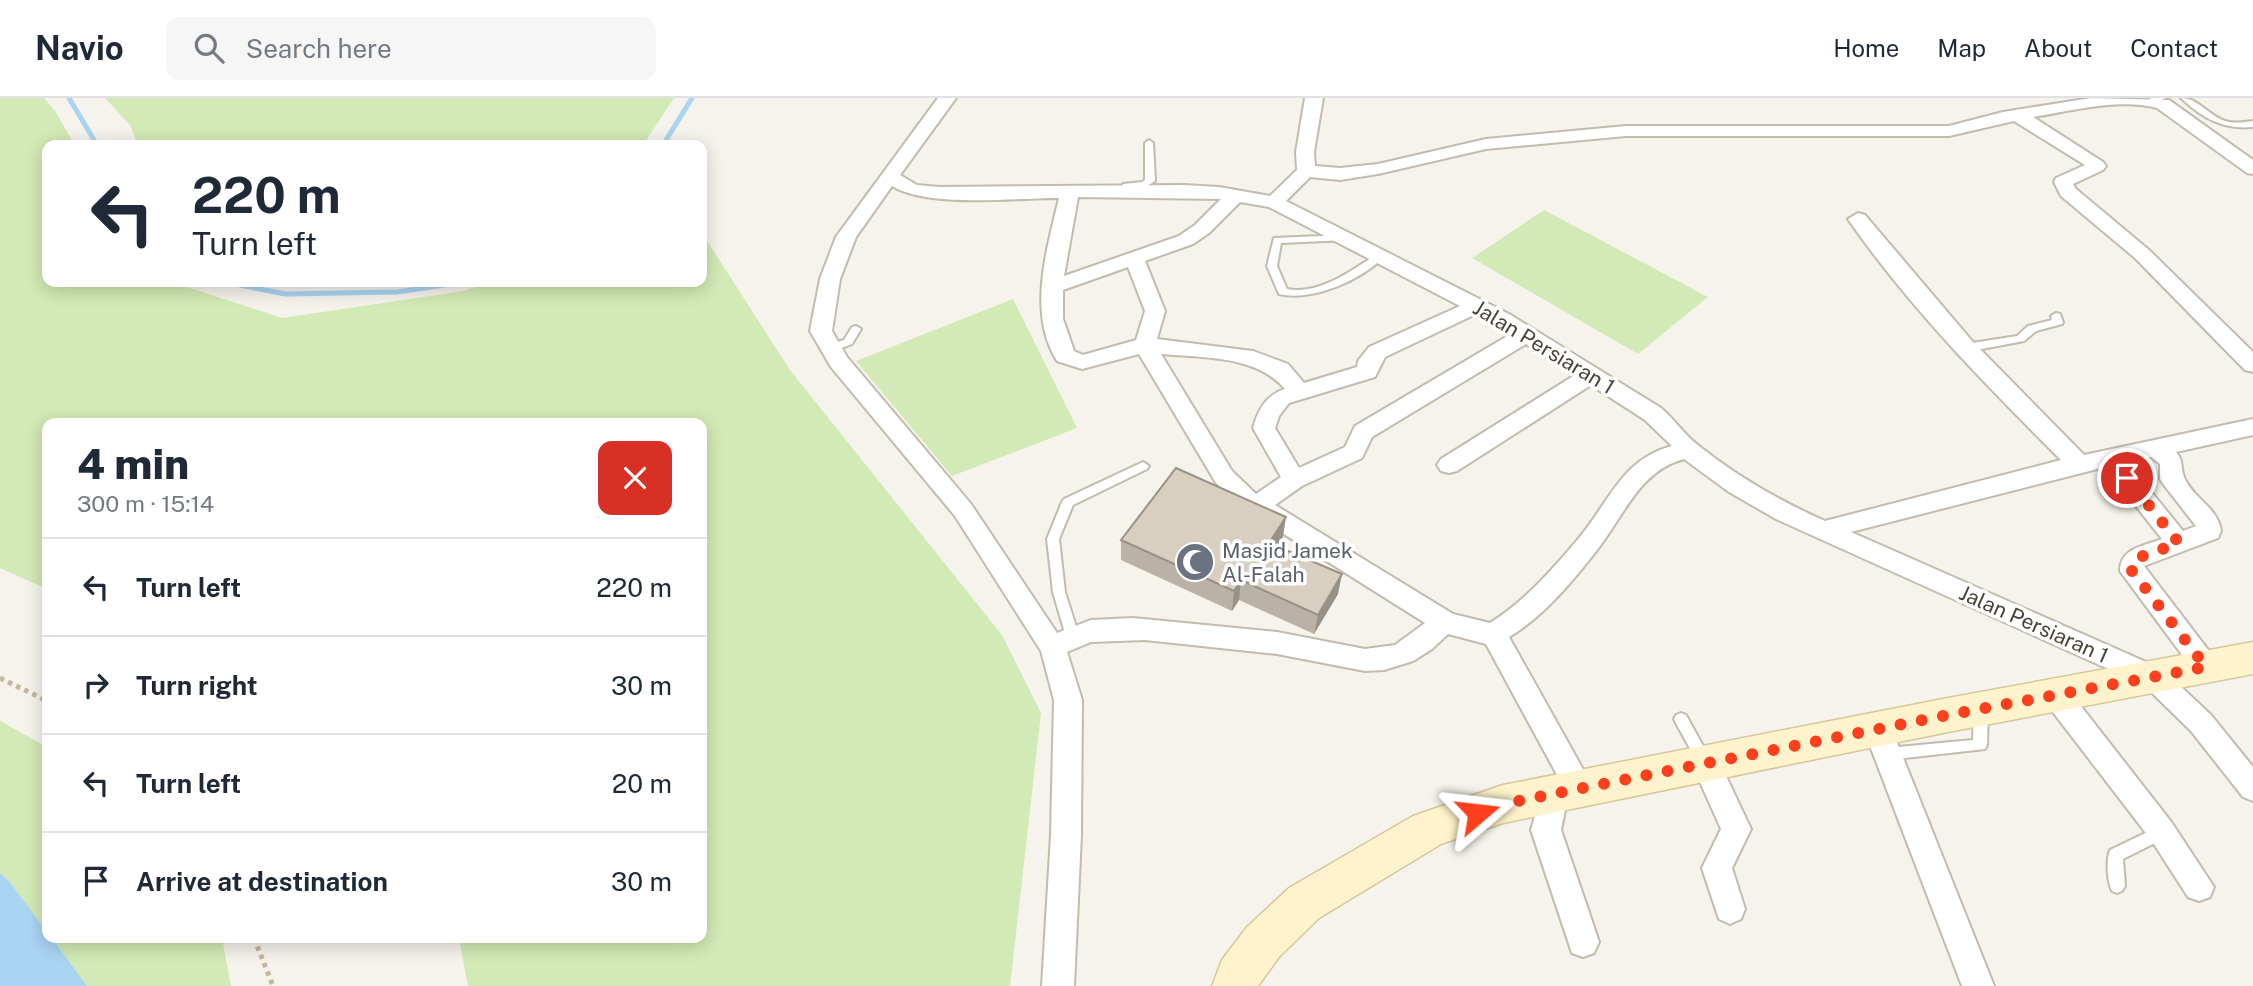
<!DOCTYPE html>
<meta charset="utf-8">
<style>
:root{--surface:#fff;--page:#f6f6f7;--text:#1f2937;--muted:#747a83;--line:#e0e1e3}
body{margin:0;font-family:"Public Sans",sans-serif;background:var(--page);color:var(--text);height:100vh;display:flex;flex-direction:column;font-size:26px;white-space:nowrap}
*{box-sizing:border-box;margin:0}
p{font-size:23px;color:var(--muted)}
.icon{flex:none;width:38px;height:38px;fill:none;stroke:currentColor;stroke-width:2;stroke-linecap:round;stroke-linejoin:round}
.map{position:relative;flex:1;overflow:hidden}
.sheet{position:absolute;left:42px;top:320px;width:665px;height:525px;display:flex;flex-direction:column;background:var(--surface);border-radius:14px;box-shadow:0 4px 18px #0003}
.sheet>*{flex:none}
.banner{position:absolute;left:42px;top:42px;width:665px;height:147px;border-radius:14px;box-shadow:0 4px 18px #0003;background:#fff;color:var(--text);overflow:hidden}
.pin{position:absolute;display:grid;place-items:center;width:60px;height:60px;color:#fff;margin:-30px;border:4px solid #fff;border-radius:50%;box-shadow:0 2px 7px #0007}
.me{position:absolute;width:77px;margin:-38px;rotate:73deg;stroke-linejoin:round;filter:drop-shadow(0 0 5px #0008)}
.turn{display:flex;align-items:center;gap:24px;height:147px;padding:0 35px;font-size:32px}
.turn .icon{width:91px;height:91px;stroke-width:2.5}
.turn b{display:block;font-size:49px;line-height:60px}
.round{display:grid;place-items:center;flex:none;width:74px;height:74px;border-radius:14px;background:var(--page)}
.overview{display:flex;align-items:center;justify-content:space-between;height:119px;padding:0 35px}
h1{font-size:42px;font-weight:800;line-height:52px}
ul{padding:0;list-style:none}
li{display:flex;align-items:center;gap:21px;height:98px;padding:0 35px;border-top:2px solid var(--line)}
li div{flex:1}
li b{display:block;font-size:26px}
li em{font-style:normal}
header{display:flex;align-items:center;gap:42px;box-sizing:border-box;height:98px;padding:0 35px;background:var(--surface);border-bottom:2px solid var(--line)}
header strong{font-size:33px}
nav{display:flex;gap:38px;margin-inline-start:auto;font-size:24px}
.search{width:490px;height:63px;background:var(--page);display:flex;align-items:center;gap:18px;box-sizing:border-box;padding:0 24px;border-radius:14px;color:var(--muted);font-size:26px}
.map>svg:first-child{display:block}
.green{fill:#d2eab5}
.water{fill:#a9d4f2}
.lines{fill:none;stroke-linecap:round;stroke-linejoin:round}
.stream{stroke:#a9d4f2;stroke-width:5}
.lane-casing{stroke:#c2bbae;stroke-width:4}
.street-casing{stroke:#c2bbae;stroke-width:4}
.secondary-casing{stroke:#d6c79b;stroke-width:3}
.path{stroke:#c4b79f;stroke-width:5;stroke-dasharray:4.5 4.5;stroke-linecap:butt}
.lane{fill:#fff;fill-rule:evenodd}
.street{fill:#fff;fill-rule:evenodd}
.secondary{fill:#fff3cd;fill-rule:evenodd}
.wall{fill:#bab2a6}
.shaded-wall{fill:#979187}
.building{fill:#d8cfc1;stroke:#979187;stroke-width:2}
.route{stroke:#fc3f1d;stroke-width:12;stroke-dasharray:0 21.6}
.labels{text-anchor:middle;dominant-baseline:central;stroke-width:7;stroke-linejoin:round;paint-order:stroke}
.street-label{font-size:21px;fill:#4b4439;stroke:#fff}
.worship-label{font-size:21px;fill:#5b616d;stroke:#fff;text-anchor:start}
</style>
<header>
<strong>Navio</strong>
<div class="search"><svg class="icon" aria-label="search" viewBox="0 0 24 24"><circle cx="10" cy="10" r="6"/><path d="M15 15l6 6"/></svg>Search here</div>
<nav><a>Home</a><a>Map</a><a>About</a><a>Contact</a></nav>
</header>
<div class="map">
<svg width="2253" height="888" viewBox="0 0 2253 888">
<rect width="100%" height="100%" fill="#f6f3ec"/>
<path class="green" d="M0 0H44L55 13 75 47H47V184H172L282 220 464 193 490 184H702V135L790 272 1002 537 1041 615 1010 888H468L459 840H702V326H47V491L0 470Z
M105 0H674L643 47H138L130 27Z
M1544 112 1708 199 1638 256 1472 160Z
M1013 201 1077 330 952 378 856 263Z
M0 623 47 649V834L9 783 0 775Z
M52 840H222L231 888H87Z"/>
<path class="water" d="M0 775 9 783 47 834V840H52L87 888H0Z"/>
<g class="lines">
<path class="stream" d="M69 0 97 47
M663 47 692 0
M224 184 285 196 397 194 465 184"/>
<g class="lane-casing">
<path id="lane" d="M2151 0H2166L2153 5 2149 2Z
M2181 0C2198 0 2208 17 2225 23 2234 26 2244 24 2253 23V29C2224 32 2202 20 2181 0Z
M1149 42 1153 45 1155 83 1144 90H1123V86L1142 84 1145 82V45Z
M1345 137 1350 140 1348 142 1281 145 1277 168 1287 191C1319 197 1351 173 1377 156L1380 155 1385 158C1361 182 1313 204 1279 196L1267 168 1274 140Z
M2056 215 2060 216 2063 224 2062 226 2036 233 2024 243 1966 254 1961 250 1966 246 2017 238 2028 228 2052 222 2051 218Z
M856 228 861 231 852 246 829 255 825 254 824 251 825 248 844 242 852 229Z
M1143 364 1149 368 1147 371 1073 407 1059 441 1065 494 1079 538 1077 542 1072 543 1067 542 1053 494 1047 441 1062 404 1064 401Z
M1981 605 1986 607 1988 611 1987 647 1985 651 1887 662 1882 660 1880 656 1882 652 1887 650 1973 642 1974 611 1976 607Z
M1681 615 1686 617 1709 659 1711 663 1709 667 1704 669 1699 667 1676 625 1674 621 1676 617Z
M2162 727 2167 729 2169 734 2167 739 2123 761 2125 788 2122 793 2117 795 2112 793C2107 782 2106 763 2110 752Z"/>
</g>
<g class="street-casing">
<path id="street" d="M938 0H956L900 77 917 87 939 89 1184 87 1219 89 1270 98 1297 72 1296 54 1305 0H1323L1314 54 1315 68 1340 70 1378 66 1486 41 1626 28H1949L2003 14 2091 0 2169 2 2253 62V76L2247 75 2157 10C2119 0 2072 13 2033 19L2103 64 2106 68 2103 72 2073 86 2076 91 2149 152 2253 254V274L2245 272 2135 160 2061 98 2054 84 2056 80 2085 67 2014 23 1949 38H1626L1486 51 1378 76 1340 82 1310 79 1286 103 1509 216 1661 310C1675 322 1685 338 1699 348 1738 379 1780 403 1825 423L2061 362C1986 287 1909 209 1848 121L1858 115 1865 117 1972 243 2084 357 2253 321V337L2176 354C2184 363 2180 369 2184 379 2192 400 2218 409 2221 433L2218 440 2144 468 2215 561 2219 569 2215 577 2206 580 2197 577 2120 473C2120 450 2144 448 2162 441L2105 369 1851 434 2162 571 2211 617 2253 669V703L2243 699 2191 633 2144 587 1776 421 1729 394 1684 361C1639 373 1624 418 1597 452 1572 484 1544 518 1509 539L1594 691 1590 700 1580 704 1568 697 1561 732 1599 844 1594 855 1583 859 1572 855 1531 732 1544 687 1554 683 1562 686 1486 546 1448 536 1432 551 1413 563 1384 572 1365 573 1277 556 1145 542 1091 544 1067 554 1082 602 1081 737 1074 888H1042L1051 737 1054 602 1041 553 955 418 831 269 810 233 820 181 836 139ZM892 88C928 110 1015 100 1059 100 1047 151 1027 215 1057 263L1082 271 1139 256 1216 385 1241 409 1425 525 1395 547 1365 551 1277 534 1133 520 1091 522 1057 535 971 406 847 259 832 233 840 181 856 139ZM1078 99 1221 101 1195 127 1179 138 1064 178ZM1240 104 1269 109 1460 208 1369 249 1358 263 1357 269 1304 285 1288 266 1253 253 1157 241 1165 213 1145 163 1193 146 1209 135ZM1128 169 1145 213 1136 242 1083 257 1074 253 1063 221V192ZM1476 216 1511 236 1355 328 1345 349 1299 370 1275 330 1279 318 1289 305 1375 279 1385 259ZM1526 246 1575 277 1441 361 1437 367 1441 373 1449 375 1457 373 1591 287 1645 322 1672 348C1622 361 1610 403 1579 440 1553 471 1525 503 1490 525L1453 516 1275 407 1302 388 1362 360 1372 339ZM1161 256C1203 260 1256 257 1285 291 1266 297 1258 312 1253 330L1281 379 1256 396 1232 373ZM2151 359 2160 366V381L2164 387 2196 428 2183 433 2127 364Z
M2056 586 2066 589 2172 725 2214 789 2210 799 2199 803 2188 799 2152 743 2046 605 2042 597 2046 589Z
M1878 620 1888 624 1892 632 1994 888H1962L1864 632 1868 624Z
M1706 654 1716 657 1751 731 1732 770 1745 811 1741 821 1730 826 1719 821 1702 770 1721 731 1692 666 1696 657Z"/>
</g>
<g class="secondary-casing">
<path id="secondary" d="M2253 544V576L1948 634 1503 725 1441 746 1319 820 1279 859 1258 888H1212L1222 862 1247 829 1289 790 1413 718 1503 687 1948 600Z"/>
</g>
<path class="path" d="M0 580 47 603
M254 840 273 888"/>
<use href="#lane" class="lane"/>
<use href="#street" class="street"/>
<use href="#secondary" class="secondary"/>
</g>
<path class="wall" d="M1283 439 1277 448 1338 496 1314 536 1239 502 1232 513 1121 462V442Z"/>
<path class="shaded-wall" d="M1286 419 1283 439 1266 465 1269 445Z
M1342 476 1338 496 1314 536 1318 517Z
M1241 482 1239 502 1232 513 1234 493Z"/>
<path class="building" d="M1176 370 1286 419 1269 445 1342 476 1318 517 1241 482 1234 493 1121 442Z"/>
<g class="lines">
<path class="route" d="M1478 715 1503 706 1948 617 2206 569 2132 473V464L2137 460 2179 445 2127 380"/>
</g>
<defs>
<g id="mosque-disc" transform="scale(2.0125)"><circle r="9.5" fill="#6b7280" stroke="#fff"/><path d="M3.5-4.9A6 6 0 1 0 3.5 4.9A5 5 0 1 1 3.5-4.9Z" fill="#fff"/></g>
</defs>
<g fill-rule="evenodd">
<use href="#mosque-disc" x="1195" y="464"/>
</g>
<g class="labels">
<g class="street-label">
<text transform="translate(1544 249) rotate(31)">Jalan Persiaran 1</text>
<text transform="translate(2034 526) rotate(24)">Jalan Persiaran 1</text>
</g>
<g class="worship-label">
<text x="1222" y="452">Masjid Jamek<tspan x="1222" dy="24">Al-Falah</tspan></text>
</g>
</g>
</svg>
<div class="pin" style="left:2127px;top:380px;background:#d93025"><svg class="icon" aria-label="arrive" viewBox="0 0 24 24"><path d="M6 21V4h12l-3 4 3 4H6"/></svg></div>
<svg class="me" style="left:1478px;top:715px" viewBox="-20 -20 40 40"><path d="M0-17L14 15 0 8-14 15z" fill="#fc3f1d" stroke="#fff" stroke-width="4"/></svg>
<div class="banner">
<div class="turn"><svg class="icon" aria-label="left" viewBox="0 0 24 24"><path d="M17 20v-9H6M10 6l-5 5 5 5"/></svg><div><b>220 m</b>Turn left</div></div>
</div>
<section class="sheet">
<div class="overview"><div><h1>4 min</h1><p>300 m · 15:14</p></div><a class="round" style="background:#d93025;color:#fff"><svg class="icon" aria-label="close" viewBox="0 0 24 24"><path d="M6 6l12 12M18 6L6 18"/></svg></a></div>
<ul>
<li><svg class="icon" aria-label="left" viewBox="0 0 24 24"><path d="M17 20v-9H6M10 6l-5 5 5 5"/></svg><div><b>Turn left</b></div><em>220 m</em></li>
<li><svg class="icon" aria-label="right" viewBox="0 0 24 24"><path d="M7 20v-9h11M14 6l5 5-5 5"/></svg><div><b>Turn right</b></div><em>30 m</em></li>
<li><svg class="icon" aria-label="left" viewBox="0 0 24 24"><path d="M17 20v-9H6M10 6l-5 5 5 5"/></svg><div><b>Turn left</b></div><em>20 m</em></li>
<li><svg class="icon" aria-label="arrive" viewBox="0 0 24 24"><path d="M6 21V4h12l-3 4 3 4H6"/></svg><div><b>Arrive at destination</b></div><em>30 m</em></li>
</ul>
</section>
</div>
